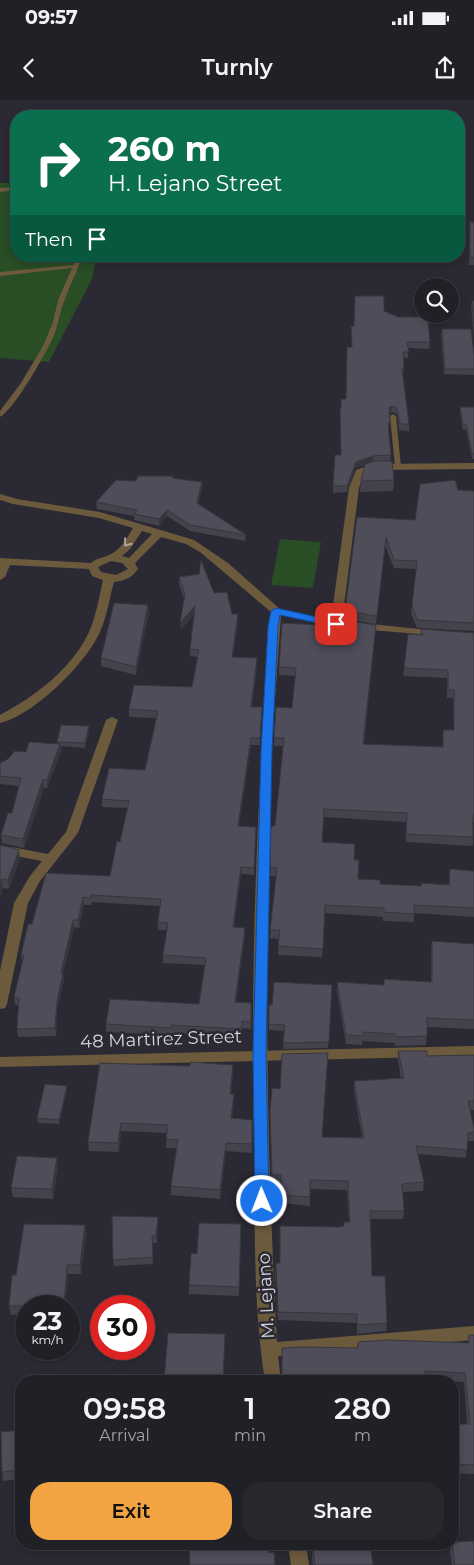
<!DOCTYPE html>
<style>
:root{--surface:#202027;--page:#28282f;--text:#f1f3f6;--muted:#a2a3a7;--line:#3d3e44;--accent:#f3a442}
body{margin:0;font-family:Montserrat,sans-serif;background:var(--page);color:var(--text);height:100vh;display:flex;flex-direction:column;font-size:19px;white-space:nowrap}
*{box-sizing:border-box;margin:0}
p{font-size:16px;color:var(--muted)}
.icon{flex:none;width:28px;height:28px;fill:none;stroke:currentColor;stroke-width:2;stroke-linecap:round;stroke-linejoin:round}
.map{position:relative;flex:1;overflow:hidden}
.drawer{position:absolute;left:15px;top:1275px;width:444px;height:175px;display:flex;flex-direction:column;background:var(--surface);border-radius:20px;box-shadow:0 2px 8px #0003,0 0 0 1px var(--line)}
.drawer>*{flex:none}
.hud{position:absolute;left:10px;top:10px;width:455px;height:152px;border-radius:20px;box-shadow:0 2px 8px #0003,0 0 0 1px var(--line);background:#0b6e4f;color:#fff;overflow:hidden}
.buttons{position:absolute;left:414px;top:178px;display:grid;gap:10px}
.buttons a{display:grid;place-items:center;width:45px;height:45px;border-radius:50%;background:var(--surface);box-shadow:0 2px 8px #0003,0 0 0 1px var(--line);font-size:25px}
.speed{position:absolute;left:15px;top:1195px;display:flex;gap:10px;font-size:25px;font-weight:700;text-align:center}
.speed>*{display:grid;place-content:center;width:65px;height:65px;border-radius:50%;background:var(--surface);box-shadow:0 2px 8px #0003,0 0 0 1px var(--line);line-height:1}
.speed small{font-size:12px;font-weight:400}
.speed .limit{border:8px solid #d22;background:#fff;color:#111}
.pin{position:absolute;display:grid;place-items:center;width:42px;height:42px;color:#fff;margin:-21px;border-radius:10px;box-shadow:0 2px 8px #0006}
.me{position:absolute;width:55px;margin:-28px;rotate:359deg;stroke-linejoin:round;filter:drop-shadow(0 0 4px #0008)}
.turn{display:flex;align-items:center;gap:18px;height:105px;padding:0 15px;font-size:22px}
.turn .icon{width:65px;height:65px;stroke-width:2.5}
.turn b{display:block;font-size:35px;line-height:42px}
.then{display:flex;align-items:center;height:48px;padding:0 15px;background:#0003;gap:10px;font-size:19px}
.eta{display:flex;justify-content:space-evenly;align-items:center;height:85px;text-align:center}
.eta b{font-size:30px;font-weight:600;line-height:35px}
.action{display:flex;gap:10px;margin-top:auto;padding:10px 15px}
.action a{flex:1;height:58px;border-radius:20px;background:var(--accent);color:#111;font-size:20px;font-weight:600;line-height:58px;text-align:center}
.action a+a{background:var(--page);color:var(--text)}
.status{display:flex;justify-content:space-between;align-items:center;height:35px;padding:0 25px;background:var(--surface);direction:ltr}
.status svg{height:14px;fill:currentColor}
header{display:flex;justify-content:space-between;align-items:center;height:65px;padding:0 15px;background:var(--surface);font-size:22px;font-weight:600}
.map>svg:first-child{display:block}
.green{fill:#294d24}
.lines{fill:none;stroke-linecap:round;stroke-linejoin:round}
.service{fill:#6c5a3d;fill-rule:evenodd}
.minor{fill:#6c5a3d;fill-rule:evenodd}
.tertiary{fill:#6c5a3d;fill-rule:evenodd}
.wall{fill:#43424d}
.shaded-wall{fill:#37363e}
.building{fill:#4e4d59;stroke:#37363e}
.oneway{stroke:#aca49c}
.route{fill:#1a73e8;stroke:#114b97}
.labels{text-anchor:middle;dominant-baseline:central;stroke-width:5;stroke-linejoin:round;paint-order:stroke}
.street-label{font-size:18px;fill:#d6d5dc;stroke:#2b2a34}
</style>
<div class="status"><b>09:57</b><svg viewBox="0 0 49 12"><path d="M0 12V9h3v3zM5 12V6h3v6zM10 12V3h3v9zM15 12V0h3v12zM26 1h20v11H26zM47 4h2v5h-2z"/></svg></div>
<header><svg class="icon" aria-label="back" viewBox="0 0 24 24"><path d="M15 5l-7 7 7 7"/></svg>Turnly<svg class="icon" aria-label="share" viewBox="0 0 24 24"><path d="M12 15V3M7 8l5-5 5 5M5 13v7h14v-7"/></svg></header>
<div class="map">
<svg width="474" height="1465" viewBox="0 0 474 1465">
<rect width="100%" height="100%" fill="#2b2a34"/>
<path class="green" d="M0 83H16V156H96L92 179 49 262 0 258Z
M280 439 321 442 313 488 271 485Z"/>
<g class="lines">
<path class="service" d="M16 87V90L0 92V88Z
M76 156H82C78 171 70 184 65 199 60 210 59 222 55 233 48 250 15 309 0 317V311L21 283 43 246 53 222 58 200 72 168 0 176V172L74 165Z
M393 314 396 316 401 367 398 369 395 367 390 316Z"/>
<path class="minor" d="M474 363V369L374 370 363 374 359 388 342 521 438 531 442 532 443 534 442 536 336 527 281 515C278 561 274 606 272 651 264 848 266 1046 277 1242L474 1226V1240L278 1256 281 1281H265C253 1205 255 1126 254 1049 250 870 257 691 271 512L200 452 186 444 161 437 135 463 138 469C132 478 124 481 114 482 109 499 107 518 99 534 84 565 34 615 0 623V615C34 597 72 569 89 532 96 516 99 498 103 480L92 476 89 469 10 465 5 477 0 480V458L91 463C97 458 103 458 109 455 120 451 127 438 133 428L99 418 13 404 0 400V394L17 399 100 412 194 440 228 463 280 509 331 520 349 388 356 370 373 364ZM142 431 152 434 129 458 122 456 130 449ZM111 461 122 463 128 469 116 475 101 472 98 467Z
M112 617 118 620 78 733 40 781 28 803 7 904 5 908 0 909V871L14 803 30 776 42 761 0 753V745L48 754 66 732 106 620Z
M288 1444H306L309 1465H291Z"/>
<path class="tertiary" d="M474 946V956L0 967V957Z"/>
</g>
<path class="wall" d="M470 122H474V165H469Z
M472 201H474V237L471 207Z
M384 211 430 242 429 249 408 248V258H403L404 268 403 274 409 324V331L399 330 397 314 392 312 390 314 389 330H388L391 355 390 361 394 380 393 391 360 392 361 381 365 365 355 368 347 392 333 393V386L341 355 340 308H341V299H346L352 247 351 226H354Z
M442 229 474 254V275L444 274 441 234Z
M460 307H474V359H472L466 330H463L460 312Z
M173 378 202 388 198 404 246 435 245 441 190 431 167 416 159 426 134 420V416L97 409 96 402 136 381Z
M458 390 474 391V531L417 528 411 513 416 469 394 468 385 445 376 524 345 519 357 417 415 420Z
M179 477 214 493 238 521 233 557 257 565 252 607H262L260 645H251L239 726 256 727 254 775 241 774 234 827 245 835 236 902 251 903V929L242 928 241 937 172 933 171 935 106 932V924L199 904 205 865 163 863V855L167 830H158V822L160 806 92 802 91 805H84L79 828 74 827 63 874 64 881 57 909 56 936 18 937 17 929 19 905H15L14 897 22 862 21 855 32 824 110 776 120 742 127 708 102 707V699L145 670 157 618 129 617V609L192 587 197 557 190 556V549L194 514 181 530 180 523 184 498 179 484Z
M148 505 149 512 136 575 101 566V558Z
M376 525 364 644 443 647V630H454L453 598H447V578L403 576 404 568 420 535 421 529 474 533V722H473V746L406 742V722L324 717 322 742 354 760 358 779 380 784 421 786 449 785 450 769 474 771V817L414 813V822L383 821V817L325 813 322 857 278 855 279 839 270 838 276 776H270L271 726H275L283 646H274V638L292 608 295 576 279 575V567L343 526Z
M89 626V631L85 648 61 646V652L47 688H44L24 748 2 743 1 735 12 713 19 686 0 684V663L26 652 57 644V642Z
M0 745 20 759 9 789 3 788 0 797Z
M432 841 474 844V929L427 927 426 945 395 946V943L362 941V945L346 944 337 891V882L384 885 431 882V850Z
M332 885 328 948 283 949 284 931 269 930V905H272Z
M398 951 427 956 474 955V1010H470L474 1028V1041H467L466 1058 418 1054 424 1082 423 1091 403 1092 404 1111 403 1119H370L372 1176 387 1223 386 1231 357 1234V1223L278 1220 275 1172 276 1163H280V1126L339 1127 344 1126 349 1122 347 1090 310 1089V1106L281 1103V1083H272L270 1020V1011L280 989 323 1037H362L354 990V981L401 978 398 960Z
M100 963 233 974 231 994H234V1003L232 1018 252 1020V1053L226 1051 220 1099 171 1095V1086L176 1048H166L167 1033 121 1031 119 1052 89 1051 88 1042Z
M67 990 59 1024 38 1023 37 1018Z
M58 1067 53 1099 13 1097 11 1088Z
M158 1117V1124L157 1143H152L153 1164 114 1166 113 1160Z
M241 1133 239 1196 189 1194V1185L197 1154Z
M86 1134 81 1174H68L65 1206H26V1215H11L9 1206 16 1175Z
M469 1235H474V1374L452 1373V1324H467L464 1282 425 1280V1281H282L357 1248 358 1242 468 1243Z
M21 1330V1379L3 1381 2 1372Z
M451 1444H452L474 1465H452L450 1451Z
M313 1448 373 1465H313L312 1457Z"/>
<path class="shaded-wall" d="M392 306V312L389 314V308Z
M373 356V362L355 368 347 392V386L356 362Z
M202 382V388L197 410V403Z
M167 410V416L159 426V419Z
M148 505 149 512 136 575V567Z
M195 506V512L181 530 180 523Z
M238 514V521L232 564V557Z
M257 558V565L251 614V607Z
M89 626V631L85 648V643Z
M251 638V645L238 733V726Z
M60 644 61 652 47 688V680Z
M43 679 44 688 24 748 23 739Z
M19 750 20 759 9 789 8 780Z
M241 767V774L233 834V827Z
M2 779 3 788 0 797V785Z
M83 797 84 805 79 828 78 820Z
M73 820 74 827 63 874 64 881 57 909 56 936 55 928 57 902 61 873Z
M245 828V835L235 909V902Z
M233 965V974L230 1002V994Z
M67 986V990L59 1024V1020Z
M234 994V1003L231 1027V1018Z
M121 1023V1031L119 1052 118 1043Z
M226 1043V1051L220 1099V1090Z
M57 1058 58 1067 53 1099 52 1089Z
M158 1117V1124L157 1143 156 1136Z
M85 1125 86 1134 81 1174 80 1165Z
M67 1165 68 1174 65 1206H64Z"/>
<path class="building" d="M470 122H474V158H470Z
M355 196H384V211L398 217H428L430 242H407L409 252H403L404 268H402L409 324H400L397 308 392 306 389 308 390 323H388L391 355 373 356 356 362 347 386H333L335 355H341L340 308H341V299H346L347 247H352L351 226H354Z
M472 201H474V224Z
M442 229H471L474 254V269H445Z
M460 307H474V354H472L466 324H463Z
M375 361H392L394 380 361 381 365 364Z
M138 376H173L172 378 202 382 197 403 246 435 190 425 167 410 159 419 134 414 137 410 96 402 116 380 136 381Z
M455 380 458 390 474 391V523L417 520 412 505 417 461 394 460 386 437 377 516 345 511 357 417 415 420 420 384Z
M201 460 214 493 227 492 232 514H238L232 557 257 558 251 607H262L260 638H251L238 726 256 727 254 768 241 767 233 827 245 828 235 902 251 903V922L242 921 241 929 171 925V928L106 924 110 899 199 904 206 858 163 855 168 823 158 822 161 799 91 795V798L83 797 78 820H73L61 873H63L57 902 55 928 17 929 19 898 14 897 24 855H21L28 824H32L46 773 110 776 117 741 120 742 129 701 102 699 109 668 145 670 158 611 129 609 134 585 192 587 199 550 190 549 195 506 180 523 185 494 179 477 199 474Z
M114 503 148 505 136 567 101 558Z
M344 520 376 525 363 644 443 647V630H454V590H448V570L404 568 408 534 423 535 421 529 474 533V714H473V737L406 734 407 713 324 709 322 742 355 744 354 760H359L358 779 380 780V784L421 786V783L449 785 450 769 474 771V808L414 805V814L384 812V808L325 805 323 849 278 846 280 830H270L277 768 270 767 271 726H275L284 638H274L276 607 292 608 296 568 279 567 282 523 343 526Z
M61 625 89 626 85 643 57 642Z
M29 642 60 644 47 680 43 679 23 739 1 735 8 713H12L21 678 0 676V663L8 659 15 651 26 652Z
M0 745 19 750 8 780 2 779 0 785Z
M432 841 474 844V920L427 918V936L396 937 395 934 363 932V936L346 935 337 882 384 885V879L432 882Z
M274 882 332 885 329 942 283 943 285 925 269 924V905H272Z
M398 951H427V956L474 955V1001H468L474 1028V1032L468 1033 467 1050 416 1046 424 1082 402 1084 404 1111H370L372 1176H385L387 1223 357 1225V1214L278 1212 276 1163H280V1126L339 1127 344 1126V1122H350L348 1081 310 1080V1097L281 1095V1075H272L270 1011 272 988 280 989 282 954 328 953 322 1037 364 1038 354 981 404 978Z
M190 962 233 965 230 994H234L231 1018 252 1020V1044L226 1043 220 1090 171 1086 178 1040 166 1039 168 1025 121 1023 118 1043 88 1042 100 963 190 966Z
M45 984 67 986 59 1020 37 1018Z
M17 1056 57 1058 52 1089 11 1088Z
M112 1116 158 1117 156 1136H152L153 1157 113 1160Z
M199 1123 241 1124 239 1187 189 1185 191 1153 197 1154Z
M24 1124 85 1125 80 1165H67L64 1206H9L12 1175H16Z
M168 1233 225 1234 223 1281H168V1280H164Z
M469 1235H474V1365L452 1364V1324H470L465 1273 425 1271V1278H400V1281H282V1248L303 1247 358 1248V1242L388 1240 469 1243Z
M21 1330V1370L2 1372 1 1332Z
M474 1441V1465H455L452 1444V1442Z
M218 1444H268L269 1453 274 1452 275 1465H190L189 1446 218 1445Z
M370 1444 373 1465H315L313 1448Z"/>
<defs><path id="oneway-chevron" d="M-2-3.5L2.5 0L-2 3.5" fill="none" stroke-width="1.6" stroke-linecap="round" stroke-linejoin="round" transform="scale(1.25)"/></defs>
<use class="oneway" href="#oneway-chevron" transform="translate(127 443) rotate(129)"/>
<path class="route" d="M276 508 336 521 341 524 336 527 280 515 278 527 272 651 266 955 269 1101 267 1105 262 1106 257 1105 255 1101 253 955 261 651 268 527 271 511Z"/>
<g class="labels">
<g class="street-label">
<text transform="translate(161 939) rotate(-2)">48 Martirez Street</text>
<text transform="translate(266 1196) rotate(-93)">M. Lejano</text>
</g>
</g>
</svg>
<div class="buttons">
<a><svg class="icon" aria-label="search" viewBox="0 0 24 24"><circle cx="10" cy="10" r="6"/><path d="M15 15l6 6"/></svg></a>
</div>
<div class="speed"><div>23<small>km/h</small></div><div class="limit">30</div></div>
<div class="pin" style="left:336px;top:524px;background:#d93025"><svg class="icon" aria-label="arrive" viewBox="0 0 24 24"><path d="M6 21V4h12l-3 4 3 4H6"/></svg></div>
<svg class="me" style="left:262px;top:1101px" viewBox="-20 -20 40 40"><circle r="17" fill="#1a73e8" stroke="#fff" stroke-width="3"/><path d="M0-11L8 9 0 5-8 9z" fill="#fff"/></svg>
<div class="hud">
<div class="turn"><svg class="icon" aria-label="right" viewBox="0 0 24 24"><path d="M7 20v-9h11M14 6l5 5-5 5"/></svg><div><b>260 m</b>H. Lejano Street</div></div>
<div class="then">Then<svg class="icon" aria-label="arrive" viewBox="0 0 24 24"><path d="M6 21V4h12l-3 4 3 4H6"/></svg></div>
</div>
<section class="drawer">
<div class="eta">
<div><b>09:58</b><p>Arrival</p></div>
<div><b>1</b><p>min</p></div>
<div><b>280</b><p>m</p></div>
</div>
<div class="action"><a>Exit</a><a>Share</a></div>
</section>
</div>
